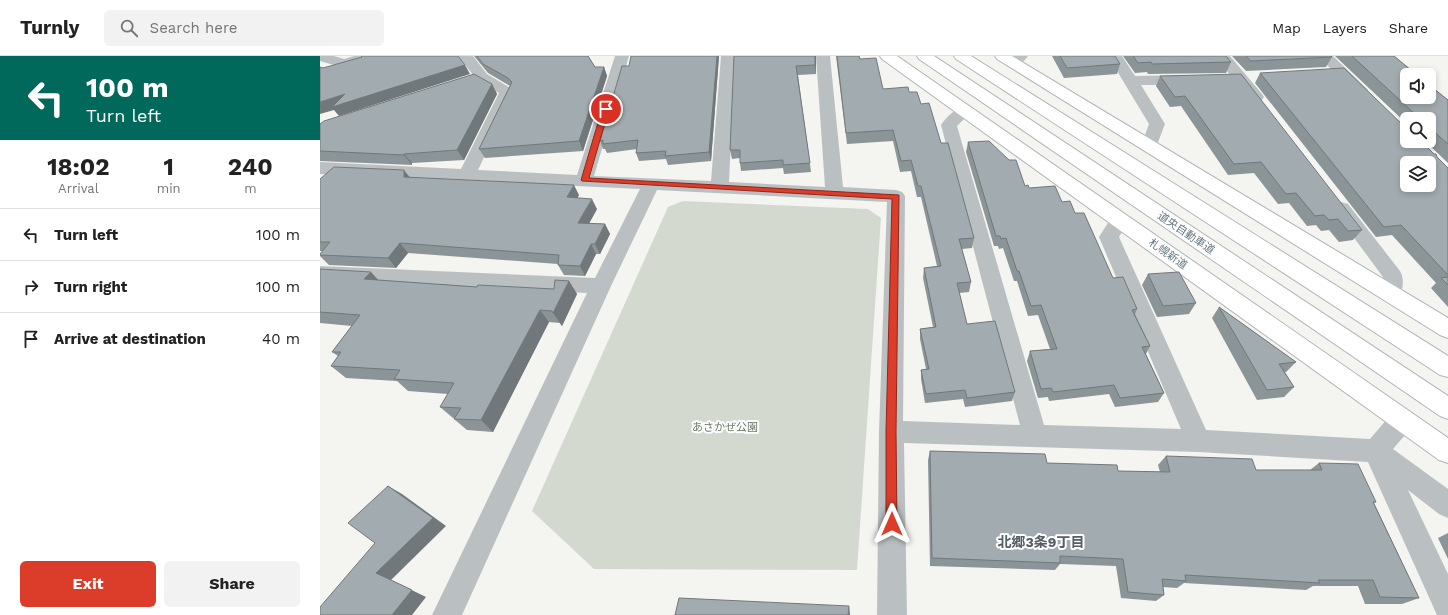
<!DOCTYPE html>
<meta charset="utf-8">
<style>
:root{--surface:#fff;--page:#f2f2f2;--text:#222;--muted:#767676;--line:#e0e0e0;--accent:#db3d2a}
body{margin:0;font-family:"Work Sans","Noto Sans JP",sans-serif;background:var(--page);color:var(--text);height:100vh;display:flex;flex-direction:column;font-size:15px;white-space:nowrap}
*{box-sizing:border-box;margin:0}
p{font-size:13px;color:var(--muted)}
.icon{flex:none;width:22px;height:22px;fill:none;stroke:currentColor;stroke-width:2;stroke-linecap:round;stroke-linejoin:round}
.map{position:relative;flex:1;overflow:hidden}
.drawer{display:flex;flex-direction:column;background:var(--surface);width:320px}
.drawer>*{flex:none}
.hud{background:#00695c;color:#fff;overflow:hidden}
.fabs{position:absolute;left:1080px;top:12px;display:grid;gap:8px}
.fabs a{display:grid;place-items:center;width:36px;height:36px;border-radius:6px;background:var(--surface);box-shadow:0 2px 6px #0003;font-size:20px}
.pin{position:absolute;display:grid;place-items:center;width:34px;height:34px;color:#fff;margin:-17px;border:2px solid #fff;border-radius:50%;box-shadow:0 1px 4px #0007}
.me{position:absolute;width:44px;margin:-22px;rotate:0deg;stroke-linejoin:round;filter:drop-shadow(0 0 3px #0008)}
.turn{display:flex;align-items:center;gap:14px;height:84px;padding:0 20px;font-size:18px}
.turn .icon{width:52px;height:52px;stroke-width:2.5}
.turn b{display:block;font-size:28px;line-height:34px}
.eta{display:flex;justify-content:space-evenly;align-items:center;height:68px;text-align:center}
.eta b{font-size:24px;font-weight:700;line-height:28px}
.button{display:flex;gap:8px;margin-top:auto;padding:8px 20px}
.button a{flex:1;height:46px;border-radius:6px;background:var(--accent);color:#fff;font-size:16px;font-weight:700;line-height:46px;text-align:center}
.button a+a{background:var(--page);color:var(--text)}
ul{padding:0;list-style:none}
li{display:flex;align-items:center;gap:12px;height:52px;padding:0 20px;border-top:1px solid var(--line)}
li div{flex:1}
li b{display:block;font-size:15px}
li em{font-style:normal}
header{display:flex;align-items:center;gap:24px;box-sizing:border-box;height:56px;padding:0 20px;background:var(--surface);border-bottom:1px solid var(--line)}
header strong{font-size:19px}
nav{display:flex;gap:22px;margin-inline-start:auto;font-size:14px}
.search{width:280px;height:36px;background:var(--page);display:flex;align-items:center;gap:10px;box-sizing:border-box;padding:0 14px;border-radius:6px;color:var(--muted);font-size:15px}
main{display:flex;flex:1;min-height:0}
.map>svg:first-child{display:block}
.green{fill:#d4d9d0}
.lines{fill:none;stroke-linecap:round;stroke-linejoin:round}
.highway-casing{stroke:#b0b5b7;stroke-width:2}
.street{fill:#bac0c2;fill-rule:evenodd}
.highway{fill:#fff;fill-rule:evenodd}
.wall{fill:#8b9497}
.shaded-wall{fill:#71787b}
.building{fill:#a2acb0;stroke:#71787b;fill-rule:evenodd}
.route{fill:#db3d2a;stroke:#8e281b}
.labels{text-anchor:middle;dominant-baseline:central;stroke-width:4;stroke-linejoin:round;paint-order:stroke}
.street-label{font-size:11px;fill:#647780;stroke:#fff}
.park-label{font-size:11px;fill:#6a7863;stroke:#fff}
.near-neighbourhood-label{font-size:14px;font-weight:bold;fill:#525f66;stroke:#fff}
</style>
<header>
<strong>Turnly</strong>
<div class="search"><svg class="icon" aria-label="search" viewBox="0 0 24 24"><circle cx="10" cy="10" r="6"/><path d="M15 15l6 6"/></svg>Search here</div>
<nav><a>Map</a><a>Layers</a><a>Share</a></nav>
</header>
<main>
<section class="drawer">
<div class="hud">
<div class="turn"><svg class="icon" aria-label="left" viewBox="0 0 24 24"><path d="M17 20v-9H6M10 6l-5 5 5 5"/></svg><div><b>100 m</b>Turn left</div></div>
</div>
<div class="eta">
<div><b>18:02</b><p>Arrival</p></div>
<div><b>1</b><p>min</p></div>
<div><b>240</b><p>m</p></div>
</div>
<ul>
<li><svg class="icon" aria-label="left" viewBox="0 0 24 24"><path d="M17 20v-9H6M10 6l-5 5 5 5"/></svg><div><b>Turn left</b></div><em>100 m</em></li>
<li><svg class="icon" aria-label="right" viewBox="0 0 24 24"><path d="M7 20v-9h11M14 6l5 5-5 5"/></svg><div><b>Turn right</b></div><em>100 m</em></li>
<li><svg class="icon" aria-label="arrive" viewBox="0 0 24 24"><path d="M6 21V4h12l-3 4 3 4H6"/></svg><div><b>Arrive at destination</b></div><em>40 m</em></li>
</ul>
<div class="button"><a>Exit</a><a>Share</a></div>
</section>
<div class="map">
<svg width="1128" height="559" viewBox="0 0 1128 559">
<rect width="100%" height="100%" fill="#f4f4f0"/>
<path class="green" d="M363 145 548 153 561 162 537 514 274 513 212 455 348 151Z"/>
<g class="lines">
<g class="highway-casing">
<path id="highway" d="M560 0H577L1128 382V407L1119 404 562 3Z
M597 0H614L1128 340V363L1120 360 599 3Z
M634 0H651L1128 300V321L1120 319 636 3Z
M675 0H692L1128 262V282L1120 279 677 3Z"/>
</g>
<path class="street" d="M0 0H14L24 3 34 0H56L54 3 24 12 0 5Z
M138 0H153L167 18 192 33 195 36 158 114 257 119 295 0H309L274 120 391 125 401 0H415L409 126 505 131 496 0H510L523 131 576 134 582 136 585 140 583 365 700 369 621 69C627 60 638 49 650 52L652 55 637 70 724 369 861 373 779 181 793 159 800 158 807 159 809 164 799 181 886 374 1050 383 1073 356 1082 353 1091 356 1094 364 1091 372 1073 393 1128 433V462L1119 458 1088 434 1128 518V559H1117L1048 406 878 396 584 387 587 559H557L559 376 567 146 337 134 291 230 142 559H112L267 237 0 224V210L275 222 320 133 0 118V106L141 113 179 37 157 24Z
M692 0H708C703 7 696 12 687 10L685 7Z
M788 0H802L815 20 869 19 874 21 877 24 874 27 869 29H821L845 68 835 94 829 95 823 94 821 90 829 68Z
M895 0H910L942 38 944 41 942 44 936 46 930 44Z
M998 0H1013L1045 31 1048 34 1045 37 1040 39 1035 37Z
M1021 146 1028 148 1080 215C1085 223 1083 235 1078 244L1071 246 1064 244 1061 238 1063 221 1012 152 1014 148Z"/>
<use href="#highway" class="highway"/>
</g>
<path class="wall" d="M154 0H268L275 11H284L287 20 263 95 165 102 159 93 190 30 168 17Z
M399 0 391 105 348 109 346 103 319 105 316 97 317 93 287 97 285 93H283L280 85 309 10Z
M414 0H496V18L478 19 491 116 464 118 463 112 421 115 420 107V102L412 103 410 94Z
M516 0H539L540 3 563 33 589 36 601 48 621 87 654 182 652 192 642 193 651 226 649 236 639 237 647 268 695 336 692 345 645 351 643 343 605 347 601 323V314L606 313 600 283V273L613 271 603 222 604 212 617 210 601 141H597L591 115 580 116 573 85 527 88Z
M732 0H795L800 8 797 18 744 22Z
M803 0H906L911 6 906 17 828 18 827 16 815 17Z
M912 0H1011L1012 1 1006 11 926 15Z
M1015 0H1074L1128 44V107L1105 85H1109V63H1087V68Z
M940 17 1117 101 1128 112V251L1111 232 1116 227 1072 179 1056 181 935 27Z
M840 20 1042 174 1033 184 1019 186 1009 174 1001 175 996 169 987 170 969 147 958 148 934 117 908 119 861 50 850 51 836 30Z
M172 28 177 38 144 104 92 107V109L0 105V68Z
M648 86 705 130 709 132 742 146 755 157 793 222 817 253 815 258 830 290 826 298 844 337 838 346 795 351 789 338 729 345 728 341 718 342 707 305 710 295 730 293 718 259 708 260 697 225H694L683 192 679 193 678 190H674L646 96Z
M90 121 259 139 257 142 277 153 269 167 285 168 290 178 280 198H276L265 220 244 219 238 209V208L88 197 76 212 9 209 0 200V198L3 195H0V123Z
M0 213 59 224 157 231 234 233 249 225 257 238 242 270 240 267 229 266 173 376 147 374 134 363 135 362H133L120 351 128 338 88 335 77 325 26 322 11 310 18 300 12 296 32 270 0 267Z
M828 218 876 247 869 258 837 261 822 229Z
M899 251 976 306 966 316H965L974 331 964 341 937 344 892 262Z
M610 395 798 415 840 416 838 409 846 400 936 414H990L999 407 1056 446 1054 447 1099 542 1082 548H1045L1038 530H993L986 534 864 527 857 532 843 531 844 539 836 545 801 542 796 510 740 508 735 514 610 510 608 404Z
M1128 477V503L1118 482Z"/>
<path class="shaded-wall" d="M397 0H399L391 105 389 96Z
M495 0H496V18L495 9Z
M145 9 150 18 19 60 14 54 0 58V46L25 38Z
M284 11 287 20 263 95 259 85Z
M172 28 177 38 144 104 137 94Z
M84 98 92 107V109L84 99Z
M84 114 92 124 84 121Z
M254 129 259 139 252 151 247 141Z
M272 143 277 153 264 177 258 167Z
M285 168 290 178 280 198 275 188Z
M80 187 88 197 76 212 68 202Z
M271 188 276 198 265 220 260 210Z
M51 216 63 229 44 223Z
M249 225 257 238 242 270 233 257Z
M220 254 229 266 173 376 161 364Z
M68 430 82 438 126 470 71 524 106 541 92 559H72L56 517Z
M529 550 530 558V559H528Z"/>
<path class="building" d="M41 0H138L145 9 12 51 25 38 0 46V11L3 12 42 1Z
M157 0H268L275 11H284L259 85 159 93 192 26 188 22 163 8Z
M311 0H397L389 96 345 100 346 95 316 97 318 84 283 88V84L280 85 302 10H309Z
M414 0H495V9L476 10 490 107 463 109V104L420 107V94H410Z
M517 0H539L540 3 556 2 563 33 588 31 589 36H597L601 48 609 47 621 87H628L654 182 639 183 651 226 637 227 647 268 675 265 695 336 647 342 645 334 606 338 601 314 609 313 600 273 616 271 604 212 621 210 601 130H598L591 104 581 105 573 74 526 77Z
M740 0H795L800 8 747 12Z
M813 0H906L911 6 832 8 831 6 818 7Z
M926 0H1011L1012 1 931 5Z
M1032 0H1074L1097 19H1087V41H1109V29L1128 44V88L1112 74H1109V63H1096V59Z
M1024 12 1087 73V85H1101L1114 98H1116L1117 101 1128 112V219L1081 169 1064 171 940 17ZM1087 107H1109V129H1087Z
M154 18 172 28 137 94 84 98V99L0 95V68L4 65Z
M921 18 1042 174 1028 175 1018 163 1009 164 1004 159 995 160 976 137 966 138 941 106 914 108 865 40 855 41 840 20Z
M669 85 689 104H696L705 130 708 129 709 132 735 130 742 146 750 145 755 157H764L793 222 803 221 817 253 812 254 830 290 822 291 844 337 800 342 794 329 733 336 731 332 721 333 710 295 737 293 721 249 711 250 699 215H697L686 182 681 183 680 180H676L648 86Z
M14 111 84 114V121L254 129 247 141 272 143 258 167 285 168 275 188H271L260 210 238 209 239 199 80 187 68 202 0 199V198L10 186H0V123Z
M0 213 51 216 44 223 157 231 158 229 234 233 235 224 249 225 233 257 232 255 220 254 161 364 134 363 141 352 120 351 134 327 74 323 80 314 11 310 21 296H12L40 259 0 256Z
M859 216 876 247 843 250 828 218Z
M1128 221V229L1121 222Z
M899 251 976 306 959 308 974 331 947 334Z
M610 395 725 398 727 407 797 409 798 415 850 416 846 400 932 403 936 414H1002L999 407 1038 408 1056 446H1053L1099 542 1060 541 1053 524H998L1000 527 865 519 866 525 842 523 844 539 808 536 803 503 740 500V507L612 502Z
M68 430 113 462 56 517 92 534 72 559H0V551L55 487 28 467Z
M359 542 529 550 528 559H355Z"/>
<path class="route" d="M286 51 289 53 269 122 579 139 576 376 577 468 576 472 572 473 568 472 566 468V376L572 143 262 125 261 124 282 53Z"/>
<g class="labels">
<g class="street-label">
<text transform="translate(866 177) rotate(34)">道央自動車道</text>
<text transform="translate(848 198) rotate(35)">札幌新道</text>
</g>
<g class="park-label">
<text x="405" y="371">あさかぜ公園</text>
</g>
<g class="near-neighbourhood-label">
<text x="721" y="486">北郷3条9丁目</text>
</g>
</g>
</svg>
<div class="fabs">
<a><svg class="icon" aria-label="sound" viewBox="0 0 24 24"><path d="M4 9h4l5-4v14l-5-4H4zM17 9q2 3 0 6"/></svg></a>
<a><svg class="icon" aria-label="search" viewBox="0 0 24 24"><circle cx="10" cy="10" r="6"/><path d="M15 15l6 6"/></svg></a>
<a><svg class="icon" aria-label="layers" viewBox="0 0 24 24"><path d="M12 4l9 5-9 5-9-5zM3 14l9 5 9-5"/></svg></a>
</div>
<div class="pin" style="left:286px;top:53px;background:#d93025"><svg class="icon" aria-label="arrive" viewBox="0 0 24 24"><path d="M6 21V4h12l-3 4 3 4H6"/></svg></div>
<svg class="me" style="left:572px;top:468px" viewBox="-20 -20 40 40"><path d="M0-17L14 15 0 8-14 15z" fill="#db3d2a" stroke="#fff" stroke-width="4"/></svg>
</div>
</main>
